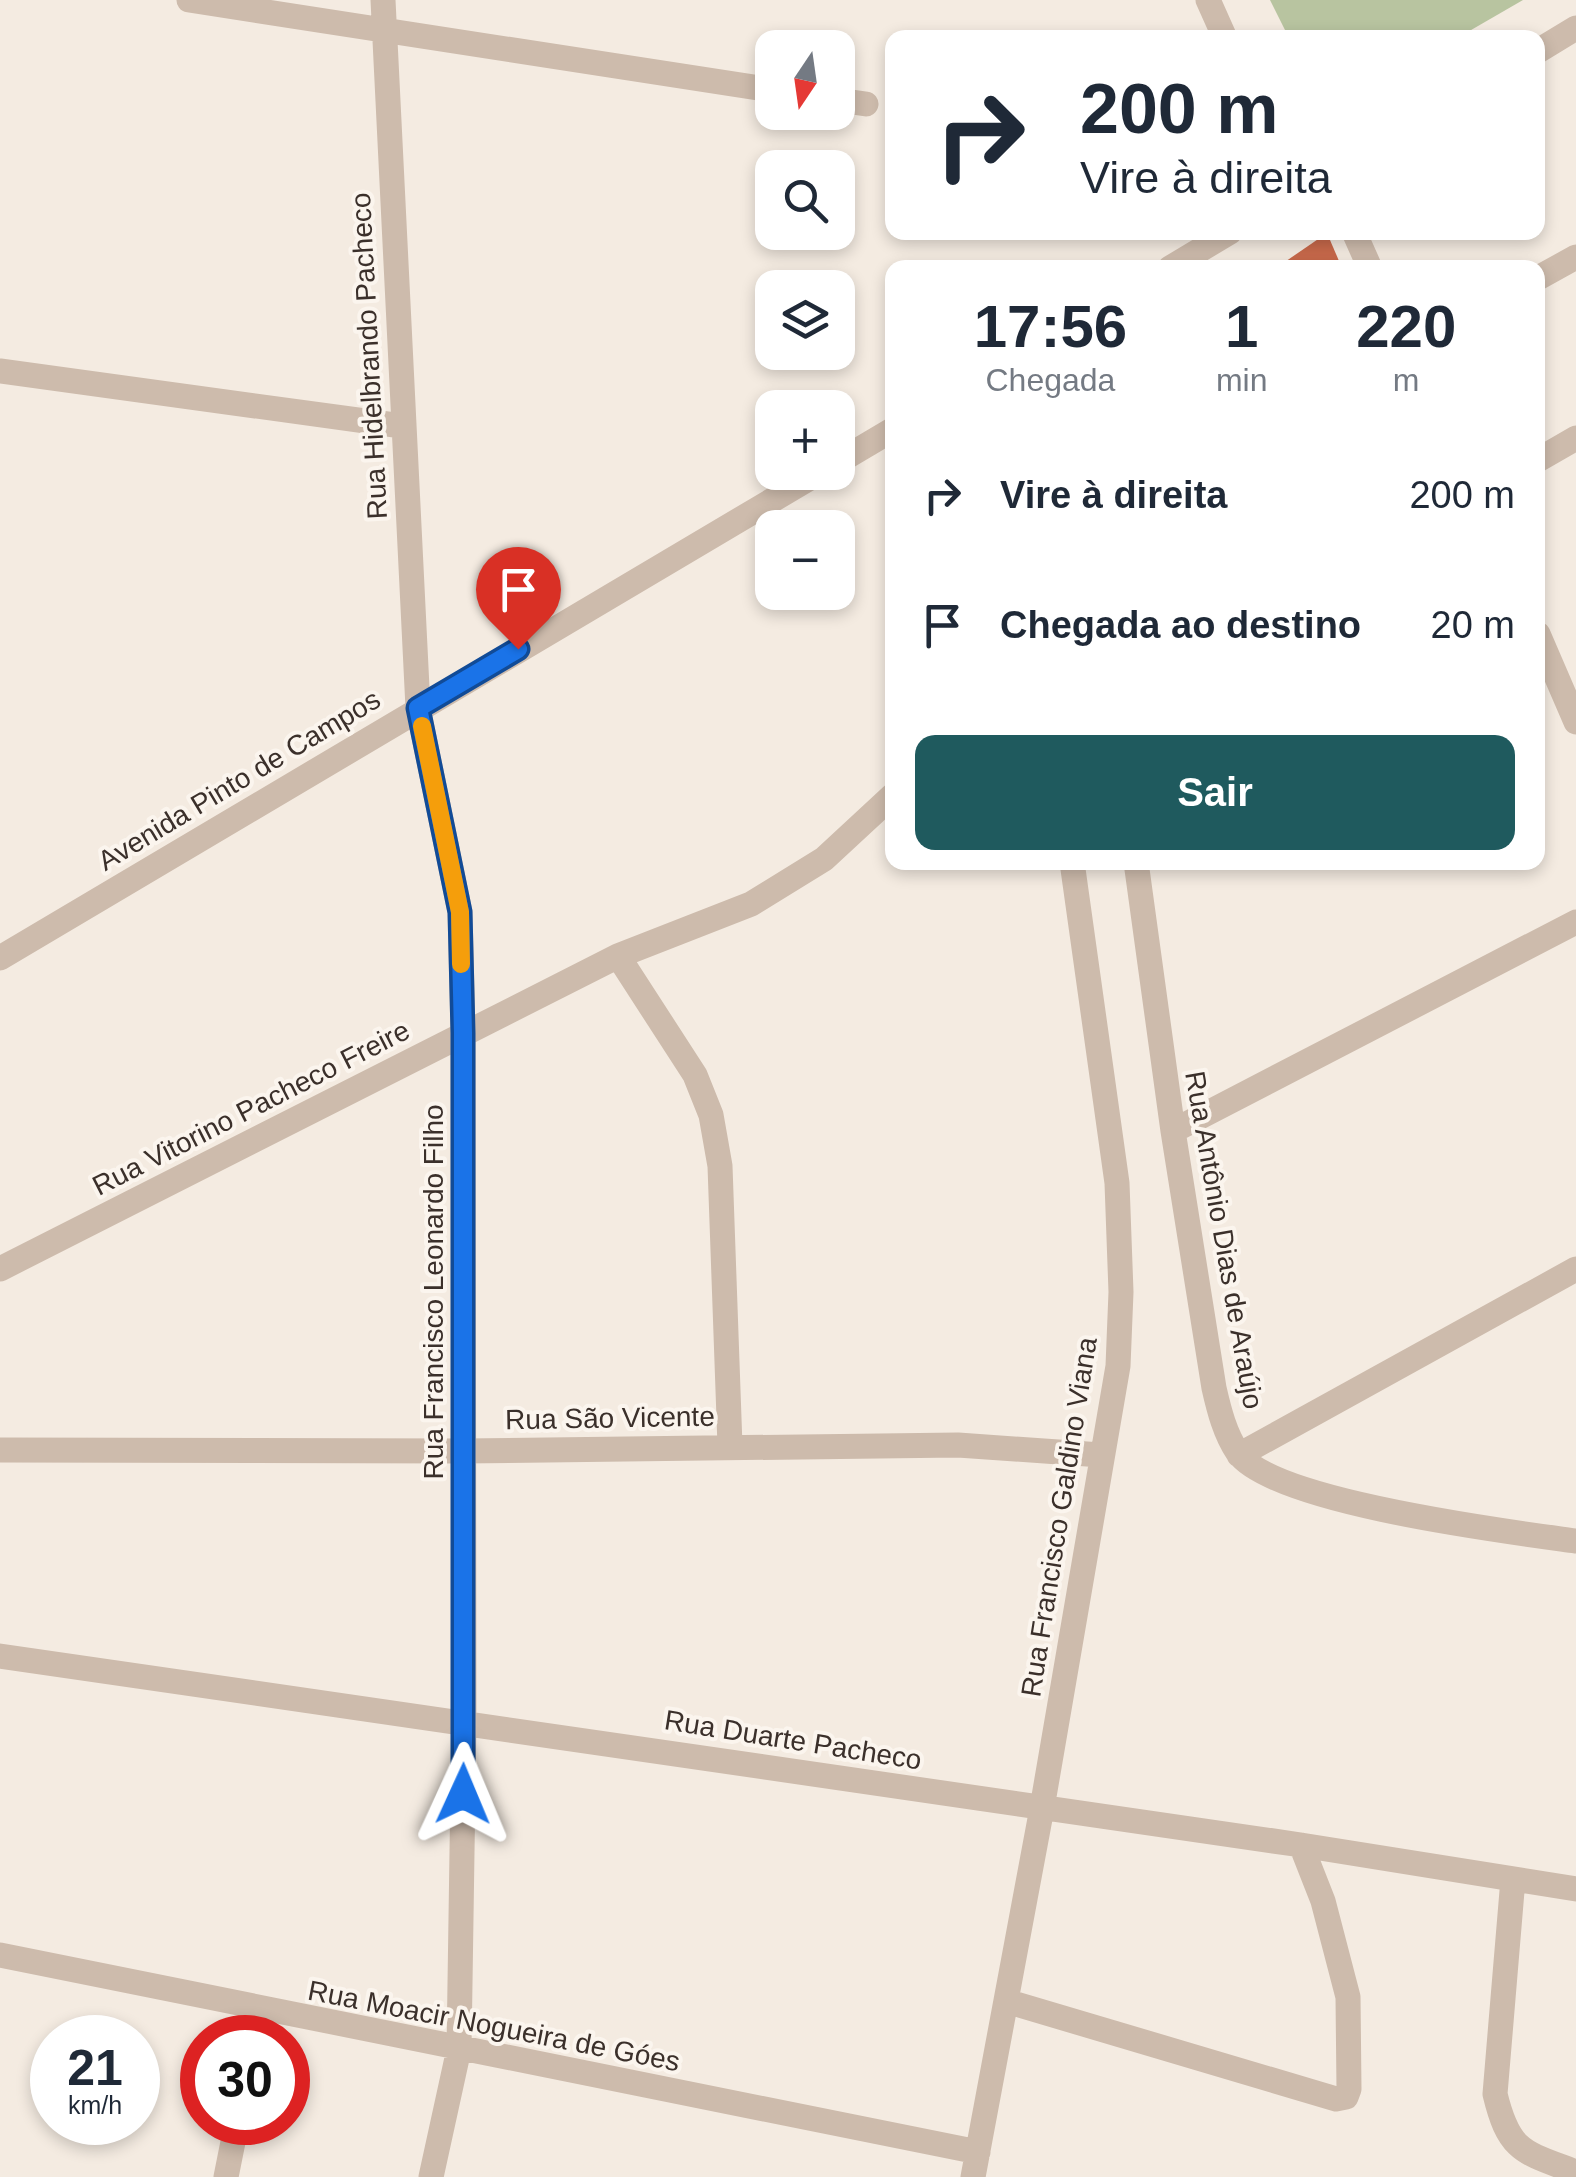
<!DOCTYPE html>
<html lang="pt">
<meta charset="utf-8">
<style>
:root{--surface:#fff;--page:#f2f2f3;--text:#1f2937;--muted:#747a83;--accent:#1f5a5e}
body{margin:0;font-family:Arial,sans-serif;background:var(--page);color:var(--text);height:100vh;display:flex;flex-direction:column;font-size:38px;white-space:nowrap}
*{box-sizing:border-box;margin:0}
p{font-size:32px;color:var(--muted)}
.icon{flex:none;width:55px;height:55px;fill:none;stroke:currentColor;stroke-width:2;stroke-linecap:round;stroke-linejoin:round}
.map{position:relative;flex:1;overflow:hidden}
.details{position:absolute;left:885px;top:260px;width:660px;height:610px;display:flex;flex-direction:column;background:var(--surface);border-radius:20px;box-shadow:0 5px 15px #0003}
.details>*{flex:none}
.banner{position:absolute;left:885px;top:30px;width:660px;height:210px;border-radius:20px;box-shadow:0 5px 15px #0003;background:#fff;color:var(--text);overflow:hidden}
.needle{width:65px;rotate:193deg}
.controls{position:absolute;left:755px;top:30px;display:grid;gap:20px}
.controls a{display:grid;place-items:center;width:100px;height:100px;border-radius:20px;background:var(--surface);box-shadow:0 5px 15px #0003;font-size:50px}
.speed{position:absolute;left:30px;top:2015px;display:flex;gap:20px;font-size:50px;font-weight:700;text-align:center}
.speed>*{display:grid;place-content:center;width:130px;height:130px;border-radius:50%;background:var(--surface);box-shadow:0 5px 15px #0003;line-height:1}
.speed small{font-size:25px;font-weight:400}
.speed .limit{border:15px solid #d22;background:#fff;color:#111}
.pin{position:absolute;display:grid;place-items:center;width:85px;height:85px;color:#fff;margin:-102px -42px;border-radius:50% 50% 50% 0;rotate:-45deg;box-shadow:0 0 10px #0007}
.pin .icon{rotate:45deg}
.me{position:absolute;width:110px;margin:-55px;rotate:1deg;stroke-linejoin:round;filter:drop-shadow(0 0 8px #0008)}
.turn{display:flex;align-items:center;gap:35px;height:210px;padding:0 30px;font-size:45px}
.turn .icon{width:130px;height:130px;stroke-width:2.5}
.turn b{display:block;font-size:70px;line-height:85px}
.eta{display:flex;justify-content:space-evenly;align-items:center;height:170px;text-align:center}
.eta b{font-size:60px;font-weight:700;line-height:70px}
.cta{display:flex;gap:20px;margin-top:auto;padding:20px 30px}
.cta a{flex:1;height:115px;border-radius:20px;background:var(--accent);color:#fff;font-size:40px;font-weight:700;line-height:115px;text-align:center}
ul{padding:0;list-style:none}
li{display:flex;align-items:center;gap:30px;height:130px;padding:0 30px}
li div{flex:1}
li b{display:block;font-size:38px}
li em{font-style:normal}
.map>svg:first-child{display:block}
.green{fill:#b8c4a0}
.building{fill:#c8694b}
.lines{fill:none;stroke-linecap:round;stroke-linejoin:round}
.minor{stroke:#cdbbac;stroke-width:25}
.tertiary{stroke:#cdbbac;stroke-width:25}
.route-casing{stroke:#114b97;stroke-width:25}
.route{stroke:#1a73e8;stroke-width:18}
.slow{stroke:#f59e0b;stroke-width:18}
.labels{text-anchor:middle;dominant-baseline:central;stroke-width:8;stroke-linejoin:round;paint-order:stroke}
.street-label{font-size:28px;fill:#3b302b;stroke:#fbf5ee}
</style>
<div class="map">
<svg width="1576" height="2177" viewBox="0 0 1576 2177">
<rect width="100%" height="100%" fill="#f4ebe1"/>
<path class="green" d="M1270 0H1523L1459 37 1289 38Z"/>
<path class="building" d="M1327 233 1342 268H1276Z"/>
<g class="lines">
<path class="minor" d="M189 0 772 90
M383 0 418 708 460 912 463 1033 464 1721 459 2049 431 2177
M1208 0 1225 38
M838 100 866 104
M1354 232 1370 268
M1538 278 1576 257
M0 371 402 426
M1538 460 1576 438
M1538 634 1576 722
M1136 862 1173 1131 1214 1388C1219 1410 1225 1434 1238 1453 1274 1503 1511 1532 1576 1541
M618 956 695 1075 711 1115 720 1166 730 1446
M1173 1131 1576 922
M0 1269 618 956 751 904 824 859 892 796
M0 1450 463 1451 958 1445 1101 1455
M1239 1455 1576 1269
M0 1656 1301 1845 1576 1889
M1513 1879 1495 2094C1509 2152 1523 2152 1576 2172
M0 1955 978 2152
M1006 2001 1336 2099 1346 2097 1349 2089 1348 1997 1323 1901 1301 1845
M256 2038 262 2010
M226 2177 237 2122
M973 2177 1042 1808 1118 1366 1121 1292 1117 1183 1072 862"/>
<path class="tertiary" d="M1538 51 1576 28
M1170 268 1230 232
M838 462 892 430
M0 958 820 472"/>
</g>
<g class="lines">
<g class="route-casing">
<path id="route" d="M463 1794V1033L460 912 418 708 518 649"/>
</g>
<use href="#route" class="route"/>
<path class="slow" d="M422 726 460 912 461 964"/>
</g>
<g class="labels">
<g class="street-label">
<text transform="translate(369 356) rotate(-93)">Rua Hidelbrando Pacheco</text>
<text transform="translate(239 780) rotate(-31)">Avenida Pinto de Campos</text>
<text transform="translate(251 1108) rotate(-27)">Rua Vitorino Pacheco Freire</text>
<text transform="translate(1224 1240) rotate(80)">Rua Antônio Dias de Araújo</text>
<text transform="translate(433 1292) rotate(-90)">Rua Francisco Leonardo Filho</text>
<text transform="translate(610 1418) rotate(-1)">Rua São Vicente</text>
<text transform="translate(1059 1517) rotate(-81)">Rua Francisco Galdino Viana</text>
<text transform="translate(793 1740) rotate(9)">Rua Duarte Pacheco</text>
<text transform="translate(494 2026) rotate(11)">Rua Moacir Nogueira de Góes</text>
</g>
</g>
</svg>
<div class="controls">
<a><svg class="needle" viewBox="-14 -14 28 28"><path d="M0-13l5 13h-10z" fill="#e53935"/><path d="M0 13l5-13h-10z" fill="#747a83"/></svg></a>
<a><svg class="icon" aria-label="search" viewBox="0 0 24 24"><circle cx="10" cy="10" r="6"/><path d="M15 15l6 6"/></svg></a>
<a><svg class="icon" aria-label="layers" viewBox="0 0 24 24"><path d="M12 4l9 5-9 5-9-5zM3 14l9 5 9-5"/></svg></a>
<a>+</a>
<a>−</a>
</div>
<div class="speed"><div>21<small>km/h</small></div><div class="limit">30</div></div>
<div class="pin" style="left:518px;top:649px;background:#d93025"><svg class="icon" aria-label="arrive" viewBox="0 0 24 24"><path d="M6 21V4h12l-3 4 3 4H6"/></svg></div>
<svg class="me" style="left:463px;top:1794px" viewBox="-20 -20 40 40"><path d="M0-17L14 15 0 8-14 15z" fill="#1a73e8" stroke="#fff" stroke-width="4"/></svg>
<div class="banner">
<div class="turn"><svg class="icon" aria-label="right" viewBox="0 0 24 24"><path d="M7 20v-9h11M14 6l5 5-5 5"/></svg><div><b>200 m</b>Vire à direita</div></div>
</div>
<section class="details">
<div class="eta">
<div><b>17:56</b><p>Chegada</p></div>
<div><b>1</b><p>min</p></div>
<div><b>220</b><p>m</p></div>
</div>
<ul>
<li><svg class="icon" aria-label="right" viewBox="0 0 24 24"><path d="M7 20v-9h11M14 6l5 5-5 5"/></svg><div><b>Vire à direita</b></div><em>200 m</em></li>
<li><svg class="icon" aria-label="arrive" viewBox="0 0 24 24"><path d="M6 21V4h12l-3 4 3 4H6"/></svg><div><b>Chegada ao destino</b></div><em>20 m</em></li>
</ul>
<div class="cta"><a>Sair</a></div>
</section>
</div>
